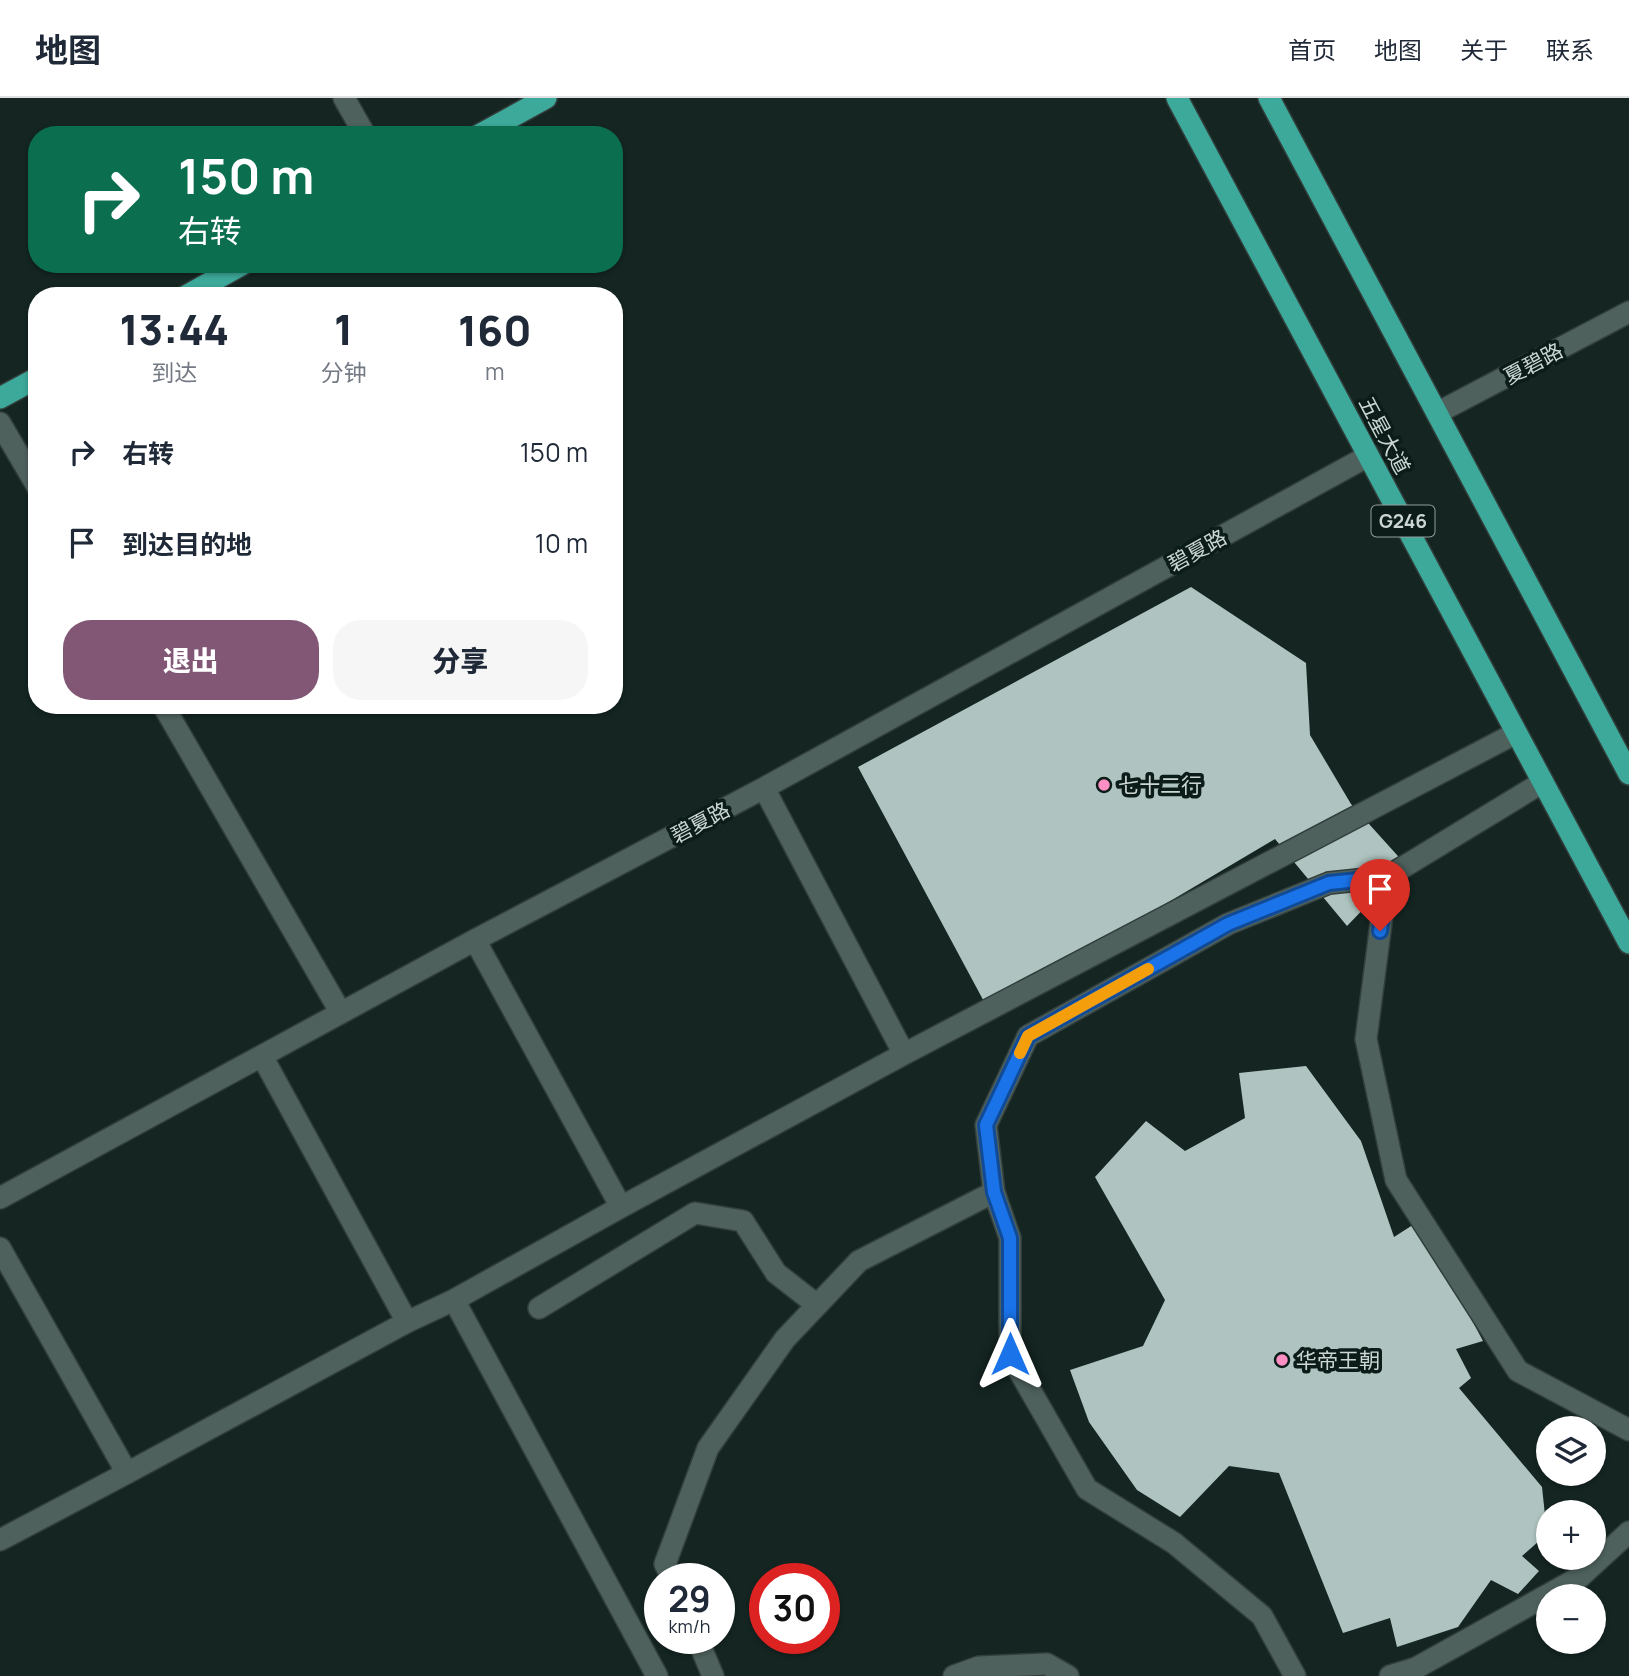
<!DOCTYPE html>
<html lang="zh">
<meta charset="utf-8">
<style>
:root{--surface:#fff;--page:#f6f6f7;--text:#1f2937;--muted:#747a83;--line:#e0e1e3;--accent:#825776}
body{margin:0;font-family:Manrope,"Noto Sans SC",sans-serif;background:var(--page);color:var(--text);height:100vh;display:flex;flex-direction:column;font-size:26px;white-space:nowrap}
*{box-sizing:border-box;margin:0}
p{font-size:23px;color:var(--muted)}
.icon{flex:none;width:38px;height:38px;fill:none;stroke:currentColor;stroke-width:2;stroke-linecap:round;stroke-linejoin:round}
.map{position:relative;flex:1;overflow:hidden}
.details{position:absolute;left:28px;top:189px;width:595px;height:427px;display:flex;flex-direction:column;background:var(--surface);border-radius:28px;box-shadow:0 2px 5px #0004}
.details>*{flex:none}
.hud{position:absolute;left:28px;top:28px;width:595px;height:147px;border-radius:28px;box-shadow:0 2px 5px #0004;background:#0b6e4f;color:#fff;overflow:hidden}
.controls{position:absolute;left:1536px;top:1318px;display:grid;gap:14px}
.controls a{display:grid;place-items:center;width:70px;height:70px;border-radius:50%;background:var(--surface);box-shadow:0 2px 5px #0004;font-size:35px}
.speed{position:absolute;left:644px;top:1465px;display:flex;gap:14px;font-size:35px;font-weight:700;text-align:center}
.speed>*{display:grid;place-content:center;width:91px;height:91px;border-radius:50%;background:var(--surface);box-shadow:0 2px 5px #0004;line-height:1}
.speed small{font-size:18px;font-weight:400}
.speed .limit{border:10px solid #d22;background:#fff;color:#111}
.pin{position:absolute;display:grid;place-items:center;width:60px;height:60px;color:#fff;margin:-72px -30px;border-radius:50% 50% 50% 0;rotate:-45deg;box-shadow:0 0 7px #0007}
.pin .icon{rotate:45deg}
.me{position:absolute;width:77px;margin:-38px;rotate:0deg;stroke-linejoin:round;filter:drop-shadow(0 0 5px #0008)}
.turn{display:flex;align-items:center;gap:24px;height:147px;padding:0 35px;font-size:32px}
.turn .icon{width:91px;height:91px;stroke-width:2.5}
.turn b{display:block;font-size:49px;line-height:60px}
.eta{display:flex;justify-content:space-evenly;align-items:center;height:119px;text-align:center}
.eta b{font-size:42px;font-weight:800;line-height:49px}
.cta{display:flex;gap:14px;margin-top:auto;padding:14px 35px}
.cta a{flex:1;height:80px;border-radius:28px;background:var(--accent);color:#fff;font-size:28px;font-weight:800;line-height:80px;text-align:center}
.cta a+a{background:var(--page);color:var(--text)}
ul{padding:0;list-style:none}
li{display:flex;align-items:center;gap:21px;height:91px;padding:0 35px}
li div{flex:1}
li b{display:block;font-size:26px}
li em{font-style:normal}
header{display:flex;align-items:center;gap:42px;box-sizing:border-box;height:98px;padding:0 35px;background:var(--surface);border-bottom:2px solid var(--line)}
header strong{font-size:33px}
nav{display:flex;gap:38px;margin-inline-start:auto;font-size:24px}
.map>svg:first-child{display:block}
.building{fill:#afc4c0}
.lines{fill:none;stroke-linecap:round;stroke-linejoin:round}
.minor-casing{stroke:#313e3c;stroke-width:24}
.highway-casing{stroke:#313e3c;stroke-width:24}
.minor{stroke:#4e615d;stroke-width:21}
.highway{stroke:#3da99a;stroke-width:21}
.route-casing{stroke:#114b97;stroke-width:18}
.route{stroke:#1a73e8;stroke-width:12}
.slow{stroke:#f59e0b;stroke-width:12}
.poi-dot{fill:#fc8fc3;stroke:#0b1c19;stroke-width:2.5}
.labels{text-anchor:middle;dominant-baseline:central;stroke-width:7;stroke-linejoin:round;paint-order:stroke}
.shield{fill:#0b1c19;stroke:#919e9b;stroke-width:2}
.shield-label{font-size:19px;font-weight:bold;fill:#cbd6d3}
.street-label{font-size:21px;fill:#cbd6d3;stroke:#0b1c19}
.poi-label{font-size:21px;fill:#cbd6d3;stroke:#0b1c19;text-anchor:start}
</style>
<header>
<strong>地图</strong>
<nav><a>首页</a><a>地图</a><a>关于</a><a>联系</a></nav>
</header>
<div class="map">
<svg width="1629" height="1578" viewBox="0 0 1629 1578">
<rect width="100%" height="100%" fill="#142522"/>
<path class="building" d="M1191 489 1306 565 1310 637 1351 706 1406 767 1347 828 1275 741 988 911 858 669Z
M1306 968 1361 1043 1394 1139 1419 1123 1483 1243 1456 1251 1471 1280 1459 1290 1542 1389 1547 1436 1522 1458 1539 1473 1518 1496 1491 1482 1458 1529 1397 1549 1390 1520 1343 1535 1279 1375 1229 1368 1180 1419 1137 1392 1089 1324 1070 1272 1143 1248 1165 1202 1095 1079 1146 1023 1185 1053 1245 1020 1239 975Z"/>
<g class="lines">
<g class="minor-casing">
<path id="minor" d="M344 0 365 37
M1437 315 1629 214
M0 325 37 388
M163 607 341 915
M1543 684 1387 779 1366 941 1396 1082 1518 1273 1629 1332
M764 690 904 956
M475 842 621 1109
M262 958 407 1224
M994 1094 1010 1140V1257L1087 1391 1174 1445 1262 1518 1295 1578
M0 1100 475 842 764 690 1368 358
M0 1150 127 1375
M454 1202 657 1578
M539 1210 695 1115 743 1123 776 1175 817 1207
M0 1442 127 1375 407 1224 454 1202 621 1109 904 956 1516 635
M672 1480 665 1466 708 1350 785 1241 859 1163 994 1094 986 1027 1028 938 1228 826 1329 785 1387 779
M697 1540 713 1578
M954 1578 979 1569 1047 1566 1068 1578
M1390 1578 1416 1570 1580 1479 1629 1434"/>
</g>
<g class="highway-casing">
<path id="highway" d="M1177 0 1629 845
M1269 0 1629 676
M479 37 546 0
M186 198 243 166
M0 300 37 280"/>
</g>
<use href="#minor" class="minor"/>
<use href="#highway" class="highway"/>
</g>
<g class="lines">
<g class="route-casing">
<path id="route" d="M1010 1256V1140L994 1094 986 1027 1028 938 1228 826 1329 785 1387 779 1380 833"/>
</g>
<use href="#route" class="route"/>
<path class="slow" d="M1020 955 1028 938 1148 871"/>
</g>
<g class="poi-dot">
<circle cx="1104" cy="687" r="7"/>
<circle cx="1282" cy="1262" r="7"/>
</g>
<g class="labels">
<rect class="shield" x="1371.5" y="407.5" width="63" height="31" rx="5"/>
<g class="shield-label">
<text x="1403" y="423">G246</text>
</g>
<g class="street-label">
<text transform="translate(1533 265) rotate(-28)">夏碧路</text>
<text transform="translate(1385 337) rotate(62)">五星大道</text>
<text transform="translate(1197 452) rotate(-29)">碧夏路</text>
<text transform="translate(700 724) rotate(-28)">碧夏路</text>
</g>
<g class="poi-label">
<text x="1118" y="687">七十二行</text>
<text x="1296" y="1262">华帝王朝</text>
</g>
</g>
</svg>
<div class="controls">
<a><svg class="icon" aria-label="layers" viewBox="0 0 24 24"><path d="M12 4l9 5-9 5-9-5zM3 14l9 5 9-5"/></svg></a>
<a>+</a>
<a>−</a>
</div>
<div class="speed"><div>29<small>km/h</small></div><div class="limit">30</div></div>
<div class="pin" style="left:1380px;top:833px;background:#d93025"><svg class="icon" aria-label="arrive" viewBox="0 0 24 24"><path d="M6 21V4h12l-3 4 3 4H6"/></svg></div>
<svg class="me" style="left:1010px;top:1256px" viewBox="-20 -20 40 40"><path d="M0-17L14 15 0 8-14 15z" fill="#1a73e8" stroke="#fff" stroke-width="4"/></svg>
<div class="hud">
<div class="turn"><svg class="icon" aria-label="right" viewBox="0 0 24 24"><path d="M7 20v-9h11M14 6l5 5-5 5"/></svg><div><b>150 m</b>右转</div></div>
</div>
<section class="details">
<div class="eta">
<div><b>13:44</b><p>到达</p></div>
<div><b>1</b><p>分钟</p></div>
<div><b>160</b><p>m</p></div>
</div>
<ul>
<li><svg class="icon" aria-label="right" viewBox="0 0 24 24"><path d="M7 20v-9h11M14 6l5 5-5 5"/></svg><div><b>右转</b></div><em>150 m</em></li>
<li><svg class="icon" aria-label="arrive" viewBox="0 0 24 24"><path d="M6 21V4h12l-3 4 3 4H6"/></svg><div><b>到达目的地</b></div><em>10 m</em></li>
</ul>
<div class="cta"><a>退出</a><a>分享</a></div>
</section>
</div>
